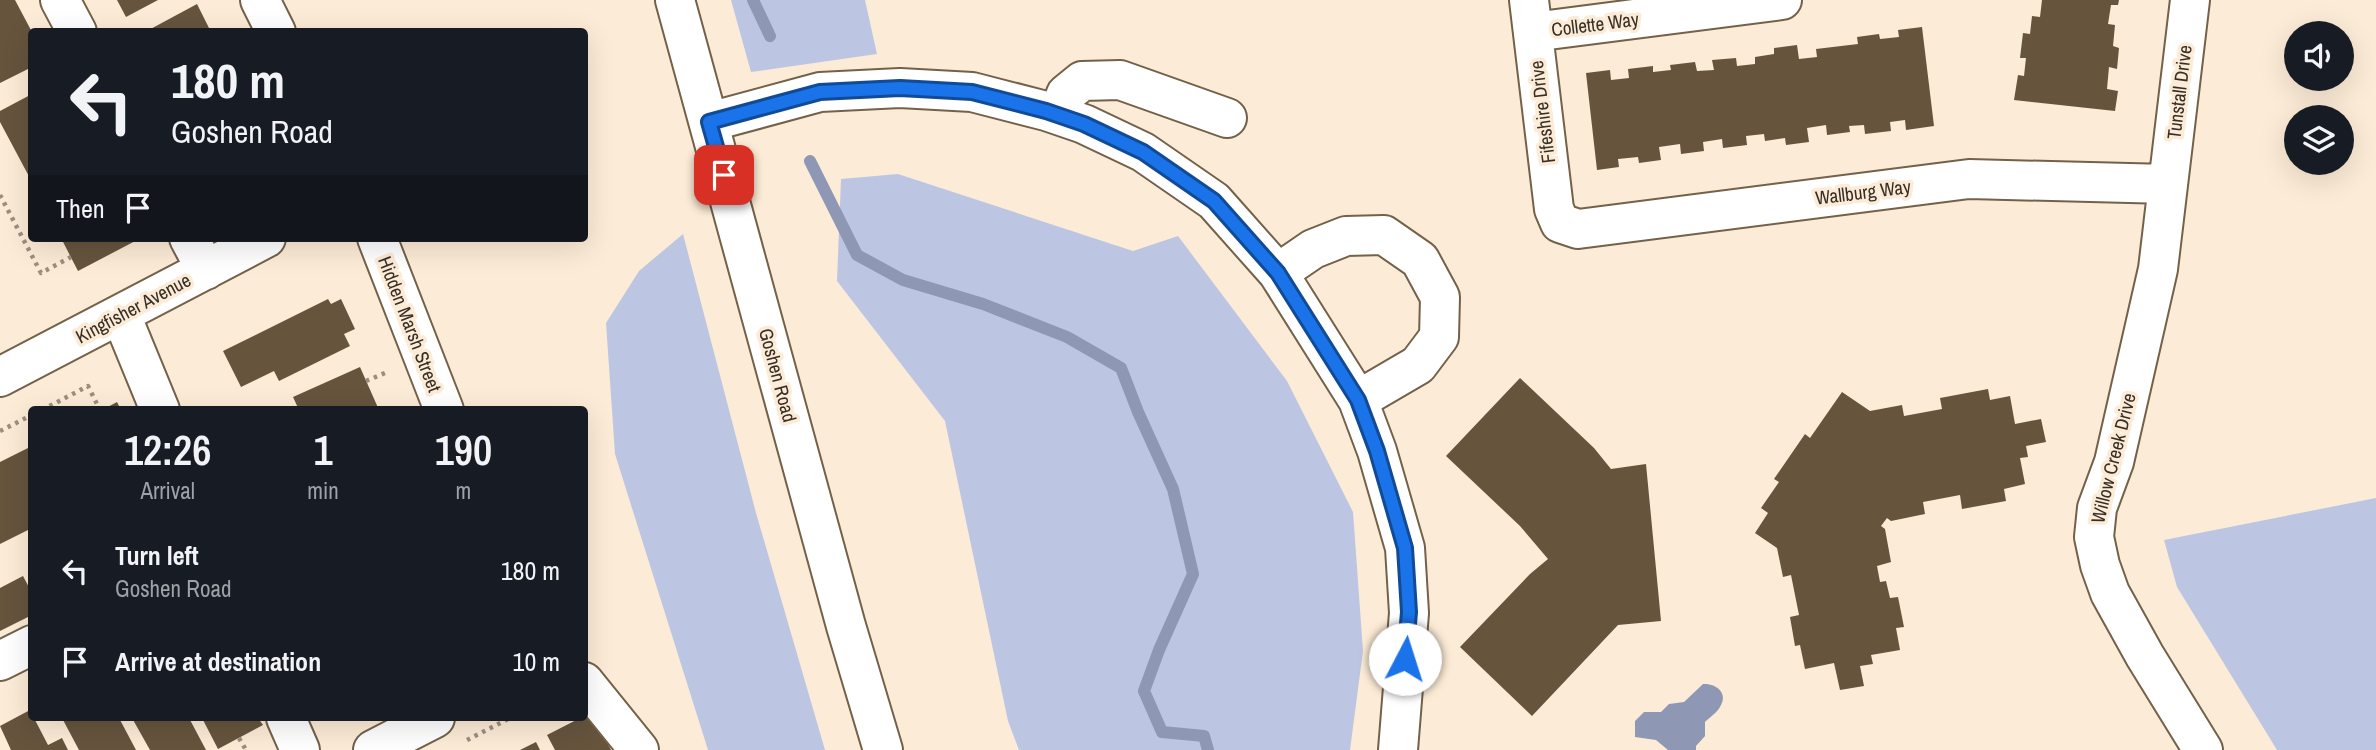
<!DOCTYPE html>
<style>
:root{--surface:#171b24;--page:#20242c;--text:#f1f3f6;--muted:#9ea1a6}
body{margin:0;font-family:"Archivo Narrow",sans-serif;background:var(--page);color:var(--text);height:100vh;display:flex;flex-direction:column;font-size:26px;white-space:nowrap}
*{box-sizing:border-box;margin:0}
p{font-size:23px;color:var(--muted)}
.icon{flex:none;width:38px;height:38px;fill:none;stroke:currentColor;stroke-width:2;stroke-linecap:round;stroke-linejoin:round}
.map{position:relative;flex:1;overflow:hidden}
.panel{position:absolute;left:28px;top:406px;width:560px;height:315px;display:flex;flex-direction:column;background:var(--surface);border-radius:7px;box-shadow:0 7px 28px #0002}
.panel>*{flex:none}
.banner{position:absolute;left:28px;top:28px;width:560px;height:214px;border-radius:7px;box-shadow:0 7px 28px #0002;background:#171b24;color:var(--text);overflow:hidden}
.buttons{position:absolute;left:2284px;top:21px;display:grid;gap:14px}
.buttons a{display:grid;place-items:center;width:70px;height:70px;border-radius:50%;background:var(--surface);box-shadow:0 7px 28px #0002;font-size:35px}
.pin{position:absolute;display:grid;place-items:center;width:60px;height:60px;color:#fff;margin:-30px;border-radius:14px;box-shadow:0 4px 10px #0006}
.me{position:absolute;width:77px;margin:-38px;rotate:5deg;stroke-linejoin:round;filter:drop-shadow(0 0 5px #0008)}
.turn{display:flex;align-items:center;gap:24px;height:147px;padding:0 28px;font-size:32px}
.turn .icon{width:91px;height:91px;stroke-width:2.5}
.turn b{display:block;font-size:49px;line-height:60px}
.then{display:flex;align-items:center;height:66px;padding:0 28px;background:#0003;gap:14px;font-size:26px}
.eta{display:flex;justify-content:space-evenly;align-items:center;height:119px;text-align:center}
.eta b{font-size:42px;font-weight:600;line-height:49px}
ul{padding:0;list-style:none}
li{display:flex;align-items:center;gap:21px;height:91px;padding:0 28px}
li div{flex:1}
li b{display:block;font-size:26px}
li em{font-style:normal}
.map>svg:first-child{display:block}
.green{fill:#bcc6e2}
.water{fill:#8e98b4}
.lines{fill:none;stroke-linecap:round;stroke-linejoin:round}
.stream{stroke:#8e98b4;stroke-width:12}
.building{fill:#66543d}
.minor-casing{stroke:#736149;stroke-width:42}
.path{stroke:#9c8f80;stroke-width:4.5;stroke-dasharray:3.5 5;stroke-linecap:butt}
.minor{stroke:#fff;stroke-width:38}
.route-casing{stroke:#114b97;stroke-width:18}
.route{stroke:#1a73e8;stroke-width:12}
.labels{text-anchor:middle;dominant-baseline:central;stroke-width:7;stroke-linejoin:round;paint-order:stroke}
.street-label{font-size:19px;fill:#372f25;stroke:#fcebd6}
</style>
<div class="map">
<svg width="2376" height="750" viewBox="0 0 2376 750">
<rect width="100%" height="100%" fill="#fcebd6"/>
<path class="green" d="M731 0H865L877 54 751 72Z
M898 174 1133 251 1178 236 1287 381 1353 512 1363 651 1350 750H1019L1008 721 945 421 837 281 841 179Z
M683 234 756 513 825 750H708L615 454 606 323 639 271Z
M2376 498V750H2277L2177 587 2164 540Z"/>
<path class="water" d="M1703 684C1715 683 1728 692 1721 705 1718 712 1710 717 1705 722V736L1696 746V750H1668L1656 740 1635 737V721L1644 712H1661L1669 704 1684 702Z"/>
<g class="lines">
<path class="stream" d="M753 0 770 36
M810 161 857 255 903 280 983 304 1067 337 1121 368 1138 412 1173 489 1193 574 1159 650 1144 691 1162 732 1204 736 1208 750"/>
</g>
<path class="building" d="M0 0H15L32 32V67L0 83Z
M117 0H158L126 17Z
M2042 0H2119L2118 5H2111L2108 24 2115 25 2113 46 2119 48 2117 69 2109 67 2107 89 2118 91 2115 111 2014 100 2018 75 2024 76 2026 58H2020L2023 33 2030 34 2032 16 2040 17Z
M197 4 211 32H145Z
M1922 27 1934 126 1906 130 1905 120 1890 122 1891 131 1865 134 1864 125 1849 126 1850 132 1827 135 1826 125 1807 128 1809 142 1786 145 1785 138 1765 141 1764 134 1746 136 1747 145 1723 148 1722 139 1703 142 1704 151 1681 154 1680 144 1659 147 1661 160 1639 163 1638 157 1618 159 1619 167 1597 170 1586 73 1610 70 1611 80 1629 78 1628 69 1653 66V72L1671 70 1670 65 1695 62 1697 71 1714 70 1712 60 1736 58 1737 66 1755 64V57L1774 54V48L1797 45 1799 59 1817 57 1816 49 1858 44 1857 37 1879 34 1880 39 1899 37 1898 30Z
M32 94V182L0 122V111Z
M61 238H141L78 271Z
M328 299 331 304 341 299 355 329 344 334 350 346 279 381 274 371 241 387 223 351Z
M360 367 379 410H299L293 397Z
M1520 378 1594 448 1611 469 1646 464 1661 621 1618 625 1532 716 1460 647 1530 574 1548 559 1520 526 1446 456Z
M1988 389 1990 400 2010 396 2015 424 2041 419 2046 442 2026 446 2028 457 2020 458 2025 484 2004 489 2006 501 1962 509 1960 495 1923 502 1925 514 1891 521 1887 518 1881 526 1885 529 1891 562 1877 566 1880 582 1886 581 1890 598 1898 597 1904 627 1896 628 1900 650 1871 655 1873 664 1860 666 1864 686 1840 690 1834 663 1805 669 1800 645 1795 646 1790 617 1799 615 1791 575 1783 577 1777 548 1755 533 1768 513 1761 508 1779 482 1774 479 1805 434 1810 438 1842 392 1870 411 1902 405 1904 416 1942 409 1940 398Z
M117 402 121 410H102Z
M32 446V528L0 544V462Z
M23 576 32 593V615L0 631V588Z
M30 710 32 718H34L48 745 62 738 68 750H11L0 726Z
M592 712 611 750H555L547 735Z
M62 718H119L136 750H79Z
M132 718H189L206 750H150Z
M202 718H258L263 725 218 749Z
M536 742 540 750H520Z"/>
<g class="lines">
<g class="minor-casing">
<path id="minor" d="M60 0 77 32
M260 0 276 32
M675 0 846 626 883 750
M1529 0 1554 209 1560 223 1578 229 1969 179 2168 184
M2190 0 2158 269 2114 462 2097 508 2094 537 2100 565 2110 593 2145 656 2203 750
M1533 32 1782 0
M1058 115 1066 94 1082 81 1120 80 1227 118
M709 122 820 92 900 88 972 92 1046 111 1084 124 1143 152 1214 201 1278 273 1358 400 1377 451 1405 548 1409 613 1398 750
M189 238 206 270
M377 238 444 410
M1278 273 1313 249 1346 236 1384 235 1420 260 1440 297 1439 337 1418 365 1358 400
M121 315 160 410
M0 377 266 238
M0 661 32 645
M584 682 639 750
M286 718 300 750
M373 750 435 718"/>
</g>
<path class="path" d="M0 195 41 273 71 257
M366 381 385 373 386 376
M42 410 88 386 100 410
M0 431 32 415
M239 738 246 750
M467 740 510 718"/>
<use href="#minor" class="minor"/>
</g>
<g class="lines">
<g class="route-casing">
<path id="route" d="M724 175 709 122 820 92 900 88 972 92 1046 111 1084 124 1143 152 1214 201 1278 273 1358 400 1377 451 1405 548 1409 612 1405 659"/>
</g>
<use href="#route" class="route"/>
</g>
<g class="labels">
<g class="street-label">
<text transform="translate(1595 24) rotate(-7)">Collette Way</text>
<text transform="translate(2179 92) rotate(-83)">Tunstall Drive</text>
<text transform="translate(1542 112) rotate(-97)">Fifeshire Drive</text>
<text transform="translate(1863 192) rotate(-7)">Wallburg Way</text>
<text transform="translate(133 308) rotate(-28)">Kingfisher Avenue</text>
<text transform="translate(410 324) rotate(69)">Hidden Marsh Street</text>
<text transform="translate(778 375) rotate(75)">Goshen Road</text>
<text transform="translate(2113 458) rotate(-76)">Willow Creek Drive</text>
</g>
</g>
</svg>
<div class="buttons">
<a><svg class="icon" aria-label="sound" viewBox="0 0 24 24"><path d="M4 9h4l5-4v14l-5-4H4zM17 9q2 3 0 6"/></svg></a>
<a><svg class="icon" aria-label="layers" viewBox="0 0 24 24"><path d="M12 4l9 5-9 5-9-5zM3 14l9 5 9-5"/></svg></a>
</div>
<div class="pin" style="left:724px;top:175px;background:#d93025"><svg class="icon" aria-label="arrive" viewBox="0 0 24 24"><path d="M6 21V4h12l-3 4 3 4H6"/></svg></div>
<svg class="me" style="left:1405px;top:659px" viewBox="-20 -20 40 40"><circle r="19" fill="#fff"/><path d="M0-13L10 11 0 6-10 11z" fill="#1a73e8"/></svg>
<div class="banner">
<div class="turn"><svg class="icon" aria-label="left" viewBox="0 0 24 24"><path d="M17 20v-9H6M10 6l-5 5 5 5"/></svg><div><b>180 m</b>Goshen Road</div></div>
<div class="then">Then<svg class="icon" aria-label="arrive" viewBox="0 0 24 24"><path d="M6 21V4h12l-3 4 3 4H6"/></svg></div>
</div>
<section class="panel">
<div class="eta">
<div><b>12:26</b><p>Arrival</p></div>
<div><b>1</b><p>min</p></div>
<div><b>190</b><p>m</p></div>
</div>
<ul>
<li><svg class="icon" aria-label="left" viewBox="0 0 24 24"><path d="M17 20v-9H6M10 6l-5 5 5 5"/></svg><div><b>Turn left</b><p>Goshen Road</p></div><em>180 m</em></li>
<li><svg class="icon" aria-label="arrive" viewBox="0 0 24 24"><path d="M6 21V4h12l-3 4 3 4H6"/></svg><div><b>Arrive at destination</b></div><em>10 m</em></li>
</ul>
</section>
</div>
